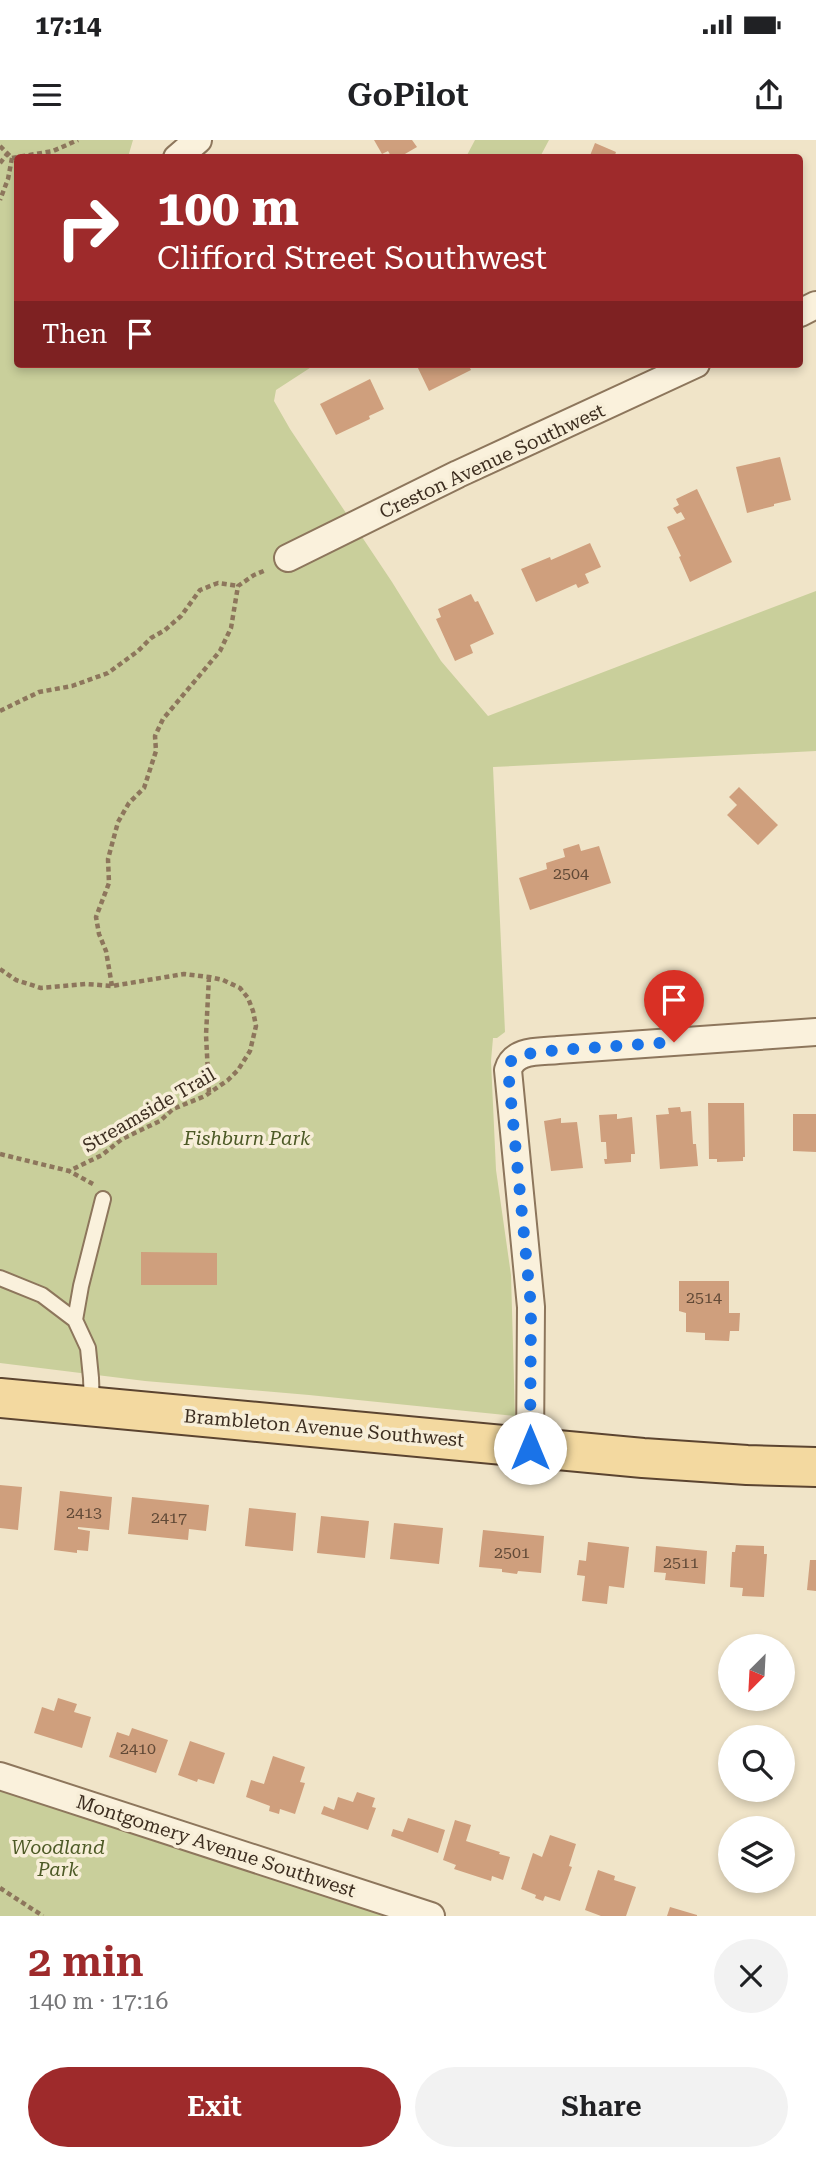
<!DOCTYPE html>
<meta charset="utf-8">
<style>
:root{--surface:#fff;--page:#f2f2f2;--text:#202124;--muted:#757577;--accent:#9e2a2b}
body{margin:0;font-family:"Roboto Serif",serif;background:var(--page);color:var(--text);height:100vh;display:flex;flex-direction:column;font-size:26px;white-space:nowrap}
*{box-sizing:border-box;margin:0}
p{font-size:23px;color:var(--muted)}
.icon{flex:none;width:38px;height:38px;fill:none;stroke:currentColor;stroke-width:2;stroke-linecap:round;stroke-linejoin:round}
.map{position:relative;height:1776px;overflow:hidden}
.drawer{display:flex;flex-direction:column;background:var(--surface);flex:1}
.drawer>*{flex:none}
.hud{position:absolute;left:14px;top:14px;width:789px;height:214px;border-radius:7px;box-shadow:0 4px 10px #0003;background:#9e2a2b;color:#fff;overflow:hidden}
.needle{width:46px;rotate:204deg}
.tools{position:absolute;left:718px;top:1494px;display:grid;gap:14px}
.tools a{display:grid;place-items:center;width:77px;height:77px;border-radius:50%;background:var(--surface);box-shadow:0 4px 10px #0003;font-size:35px}
.pin{position:absolute;display:grid;place-items:center;width:60px;height:60px;color:#fff;margin:-72px -30px;border-radius:50% 50% 50% 0;rotate:-45deg;box-shadow:0 0 7px #0007}
.pin .icon{rotate:45deg}
.me{position:absolute;width:77px;margin:-38px;rotate:0deg;stroke-linejoin:round;filter:drop-shadow(0 0 5px #0008)}
.turn{display:flex;align-items:center;gap:24px;height:147px;padding:0 28px;font-size:32px}
.turn .icon{width:91px;height:91px;stroke-width:2.5}
.turn b{display:block;font-size:49px;line-height:60px}
.then{display:flex;align-items:center;height:66px;padding:0 28px;background:#0003;gap:14px;font-size:26px}
.round{display:grid;place-items:center;flex:none;width:74px;height:74px;border-radius:37px;background:var(--page)}
.summary{display:flex;align-items:center;justify-content:space-between;height:119px;padding:0 28px}
h1{font-size:42px;font-weight:600;line-height:52px;color:var(--accent)}
.button{display:flex;gap:14px;margin-top:auto;padding:14px 28px}
.button a{flex:1;height:80px;border-radius:42px;background:var(--accent);color:#fff;font-size:28px;font-weight:600;line-height:80px;text-align:center}
.button a+a{background:var(--page);color:var(--text)}
.status{display:flex;justify-content:space-between;align-items:center;height:49px;padding:0 35px;background:var(--surface);direction:ltr}
.status svg{height:19px;fill:currentColor}
header{display:flex;justify-content:space-between;align-items:center;height:91px;padding:0 28px;background:var(--surface);font-size:32px;font-weight:600}
.map>svg:first-child{display:block}
.green{fill:#c9cf9b}
.building{fill:#cf9f7d}
.lines{fill:none;stroke-linecap:round;stroke-linejoin:round}
.lane-casing{stroke:#8d765c;stroke-width:18}
.street-casing{stroke:#8d765c;stroke-width:30}
.primary-casing{stroke:#5b4430;stroke-width:42}
.path{stroke:#8d765c;stroke-width:4.5;stroke-dasharray:5 3.5;stroke-linecap:butt}
.lane{stroke:#faf1dc;stroke-width:14}
.street{stroke:#faf1dc;stroke-width:26}
.primary{stroke:#f3d9a0;stroke-width:38}
.route{stroke:#1a73e8;stroke-width:12;stroke-dasharray:0 21.6}
.labels{text-anchor:middle;dominant-baseline:central;stroke-width:7;stroke-linejoin:round;paint-order:stroke}
.number-label{font-size:16px;fill:#624a37}
.street-label{font-size:19px;fill:#3d2e20;stroke:#f7eed8}
.park-label{font-size:19px;font-style:italic;fill:#4d5a26;stroke:#f7eed8}
</style>
<div class="status"><b>17:14</b><svg viewBox="0 0 49 12"><path d="M0 12V9h3v3zM5 12V6h3v6zM10 12V3h3v9zM15 12V0h3v12zM26 1h20v11H26zM47 4h2v5h-2z"/></svg></div>
<header><svg class="icon" aria-label="menu" viewBox="0 0 24 24"><path d="M4 6h16M4 12h16M4 18h16"/></svg>GoPilot<svg class="icon" aria-label="share" viewBox="0 0 24 24"><path d="M12 15V3M7 8l5-5 5 5M5 13v7h14v-7"/></svg></header>
<div class="map">
<svg width="816" height="1776" viewBox="0 0 816 1776">
<rect width="100%" height="100%" fill="#f0e4c8"/>
<path class="green" d="M0 0H133L128 17 18 18V224H316L276 250 274 261 290 289 392 442 441 521 488 576 816 451V611L493 627 505 892 497 898H493L491 921 496 1030 511 1135 515 1276 309 1255 145 1241 0 1223Z
M475 0H549L540 17H466Z
M0 1637 394 1776H0Z"/>
<path class="building" d="M374 0H412L417 7 398 18H392L388 11 382 14Z
M595 3 616 12 614 18H589Z
M416 224H474L469 226 471 230 429 251Z
M370 239 384 269 369 276 370 279 336 295 320 264Z
M780 317 791 360 774 364V366L747 373 736 327Z
M697 349 732 422 690 442 679 417 681 416 667 387 685 379 681 372 677 374 673 368 679 365 676 359Z
M590 403 601 427 585 434 589 443 578 448 576 444 536 462 521 429 550 417 551 420Z
M471 454 475 462 478 461 494 494 470 505 473 513 455 521 436 479 441 477 438 469Z
M739 647 778 685 758 705 727 675 737 665 729 657Z
M579 704 581 711 599 706 611 743 530 770 519 738 547 729 546 723 565 717 563 709Z
M708 963H744L745 1017H743V1021L717 1022V1019H709Z
M680 967 681 972 691 971 693 1004H696L698 1026 660 1029 656 975 669 974 668 968Z
M617 974V979L632 977 635 1014H631V1022L605 1024 604 1019H607L606 1002H601L599 975Z
M793 974H816V1012L793 1011Z
M561 978V983L577 982 583 1028 551 1031 544 981Z
M141 1112 217 1113V1145H141Z
M679 1141H729V1173H740L739 1191H730L729 1201 705 1200V1193L686 1192V1173L679 1171Z
M0 1345 22 1347 18 1390 0 1388Z
M60 1351 112 1357 109 1390 78 1387V1389L90 1391 88 1411 77 1410V1413L54 1410Z
M132 1357 209 1365 206 1391 189 1389 188 1400 128 1394Z
M249 1368 296 1373 293 1411 245 1406Z
M321 1376 369 1381 365 1418 317 1413Z
M394 1383 443 1388 439 1424 390 1419Z
M483 1390 544 1396 541 1433 518 1431 517 1434 502 1432V1429L479 1427Z
M588 1402 629 1407 624 1448 609 1446 607 1464 582 1461 585 1436 577 1435 579 1420 586 1421Z
M736 1405 764 1406V1414H767L764 1457 742 1456 743 1448 730 1447 732 1412H735Z
M656 1406 707 1411 705 1444 665 1440 666 1433 654 1432Z
M810 1420H816V1451L807 1450Z
M58 1558 77 1564 74 1572 91 1577 82 1608 34 1593 42 1567 54 1571Z
M132 1588 168 1600 156 1633 109 1617 117 1592 129 1596Z
M190 1601 225 1613 214 1644 198 1639 197 1642 178 1635Z
M273 1616 305 1627 300 1642 305 1643 295 1674 280 1669 279 1674 269 1671 270 1666 246 1657 251 1640 264 1644Z
M357 1652 375 1658 372 1667 376 1668 368 1690 321 1674 324 1666 334 1670 338 1657 353 1662Z
M408 1678 445 1690 438 1713 391 1696 393 1689 403 1692Z
M455 1680 471 1685 466 1701 500 1712 499 1714 510 1717 503 1740 492 1736 491 1741 454 1729 456 1725 443 1720Z
M550 1695 576 1704 569 1726 572 1727 560 1761 545 1756 543 1761 535 1758 536 1755 521 1749 533 1713 542 1717Z
M598 1730 615 1736 614 1740 636 1747 626 1776H601L585 1770Z
M670 1767 697 1775V1776H667Z"/>
<g class="lines">
<g class="lane-casing">
<path id="lane" d="M0 1138 42 1155 75 1180
M92 1265 91 1238 88 1208 75 1180 81 1146 103 1059"/>
</g>
<g class="street-casing">
<path id="street" d="M177 18 198 0
M800 173 816 165
M288 418 458 334 696 224
M530 1308 531 1167 508 930C514 909 539 912 558 910L816 892
M0 1636 431 1776"/>
</g>
<g class="primary-casing">
<path id="primary" d="M0 1258 643 1318 747 1325 816 1327"/>
</g>
<path class="path" d="M0 6 12 18 8 39 0 60
M12 18 53 11 78 0
M0 23 8 13
M0 571 39 552 72 546 108 533 138 511 151 498 165 490 181 476 200 450 218 443 238 446
M0 829 16 840 41 848 86 844 112 846 184 834 209 837 223 840 240 848 248 858 253 871 256 886 250 911 238 930 228 940 205 956 173 969 160 981 122 999 102 1015 69 1031
M209 837 206 895 209 953
M112 846 106 811 99 794 96 777 109 743 108 719 118 682 129 663 144 648 156 611 155 596 163 579 220 511 231 488 238 446 254 435 266 430
M0 1014 69 1031 93 1044
M0 1748 43 1776"/>
<use href="#lane" class="lane"/>
<use href="#street" class="street"/>
<use href="#primary" class="primary"/>
</g>
<g class="lines">
<path class="route" d="M530 1308 531 1167 508 930 510 922 518 915 558 910 674 902"/>
</g>
<g class="labels">
<g class="number-label">
<text x="571" y="733">2504</text>
<text x="704" y="1157">2514</text>
<text x="84" y="1372">2413</text>
<text x="169" y="1377">2417</text>
<text x="512" y="1412">2501</text>
<text x="681" y="1422">2511</text>
<text x="138" y="1608">2410</text>
</g>
<g class="street-label">
<text transform="translate(492 321) rotate(-25)">Creston Avenue Southwest</text>
<text transform="translate(149 970) rotate(-30)">Streamside Trail</text>
<text transform="translate(324 1288) rotate(5)">Brambleton Avenue Southwest</text>
<text transform="translate(216 1706) rotate(18)">Montgomery Avenue Southwest</text>
</g>
<g class="park-label">
<text x="247" y="998">Fishburn Park</text>
<text x="58" y="1707">Woodland<tspan x="58" dy="22">Park</tspan></text>
</g>
</g>
</svg>
<div class="tools">
<a><svg class="needle" viewBox="-14 -14 28 28"><path d="M0-13l5 13h-10z" fill="#e53935"/><path d="M0 13l5-13h-10z" fill="#757577"/></svg></a>
<a><svg class="icon" aria-label="search" viewBox="0 0 24 24"><circle cx="10" cy="10" r="6"/><path d="M15 15l6 6"/></svg></a>
<a><svg class="icon" aria-label="layers" viewBox="0 0 24 24"><path d="M12 4l9 5-9 5-9-5zM3 14l9 5 9-5"/></svg></a>
</div>
<div class="pin" style="left:674px;top:902px;background:#d93025"><svg class="icon" aria-label="arrive" viewBox="0 0 24 24"><path d="M6 21V4h12l-3 4 3 4H6"/></svg></div>
<svg class="me" style="left:530px;top:1308px" viewBox="-20 -20 40 40"><circle r="19" fill="#fff"/><path d="M0-13L10 11 0 6-10 11z" fill="#1a73e8"/></svg>
<div class="hud">
<div class="turn"><svg class="icon" aria-label="right" viewBox="0 0 24 24"><path d="M7 20v-9h11M14 6l5 5-5 5"/></svg><div><b>100 m</b>Clifford Street Southwest</div></div>
<div class="then">Then<svg class="icon" aria-label="arrive" viewBox="0 0 24 24"><path d="M6 21V4h12l-3 4 3 4H6"/></svg></div>
</div>
</div>
<section class="drawer">
<div class="summary"><div><h1>2 min</h1><p>140 m · 17:16</p></div><a class="round"><svg class="icon" aria-label="close" viewBox="0 0 24 24"><path d="M6 6l12 12M18 6L6 18"/></svg></a></div>
<div class="button"><a>Exit</a><a>Share</a></div>
</section>
